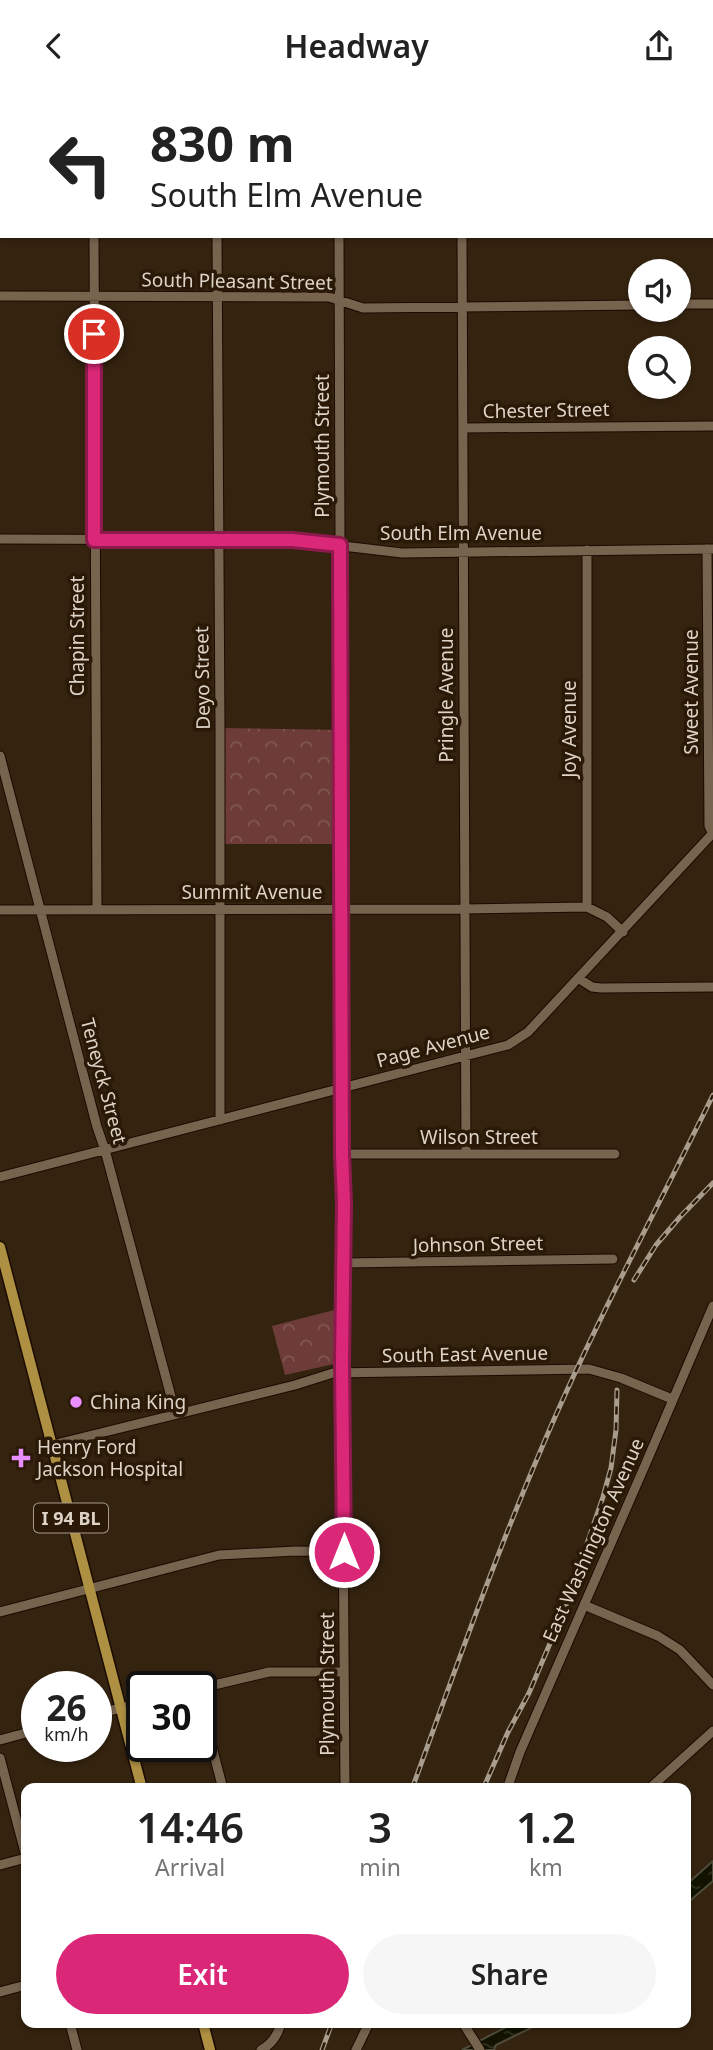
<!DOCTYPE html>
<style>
:root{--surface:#fff;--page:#f6f6f6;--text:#222;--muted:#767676;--accent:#db2777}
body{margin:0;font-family:"Noto Sans",sans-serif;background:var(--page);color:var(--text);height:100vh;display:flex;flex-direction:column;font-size:26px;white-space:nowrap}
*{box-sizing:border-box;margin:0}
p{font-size:23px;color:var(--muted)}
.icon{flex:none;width:38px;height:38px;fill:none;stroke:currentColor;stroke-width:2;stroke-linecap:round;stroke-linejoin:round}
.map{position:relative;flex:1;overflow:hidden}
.drawer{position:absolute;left:21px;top:1692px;width:670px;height:245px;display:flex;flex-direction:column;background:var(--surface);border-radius:14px;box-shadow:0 2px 5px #0004}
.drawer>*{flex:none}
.banner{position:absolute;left:0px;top:0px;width:714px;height:147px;box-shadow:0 2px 5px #0004;background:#fff;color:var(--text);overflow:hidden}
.tools{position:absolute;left:628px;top:168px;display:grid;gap:14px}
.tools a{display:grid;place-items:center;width:63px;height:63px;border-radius:50%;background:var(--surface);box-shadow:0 2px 5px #0004;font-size:35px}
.speed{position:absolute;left:21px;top:1580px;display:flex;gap:14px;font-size:35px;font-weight:700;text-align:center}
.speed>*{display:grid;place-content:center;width:91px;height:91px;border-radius:50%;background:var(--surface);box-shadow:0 2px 5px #0004;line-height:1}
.speed small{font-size:18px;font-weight:400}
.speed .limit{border:4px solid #111;border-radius:10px;background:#fff;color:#111}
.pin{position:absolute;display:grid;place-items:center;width:60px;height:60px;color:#fff;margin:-30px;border:4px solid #fff;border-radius:50%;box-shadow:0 2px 7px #0007}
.me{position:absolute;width:77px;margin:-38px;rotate:0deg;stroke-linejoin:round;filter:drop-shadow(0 0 5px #0008)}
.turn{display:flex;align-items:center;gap:24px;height:147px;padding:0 35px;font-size:32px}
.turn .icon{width:91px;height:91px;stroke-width:2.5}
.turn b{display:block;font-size:49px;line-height:60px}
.eta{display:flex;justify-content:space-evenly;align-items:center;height:119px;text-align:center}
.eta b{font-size:42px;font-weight:600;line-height:49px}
.button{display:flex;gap:14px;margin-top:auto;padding:14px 35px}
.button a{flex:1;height:80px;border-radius:42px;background:var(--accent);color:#fff;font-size:28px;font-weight:600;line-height:80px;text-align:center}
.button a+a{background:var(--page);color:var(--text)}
header{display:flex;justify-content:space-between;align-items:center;height:91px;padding:0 35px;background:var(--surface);font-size:32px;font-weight:600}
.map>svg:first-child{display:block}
.park{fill:url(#park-crowns)}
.water{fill:url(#water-ripples);stroke:#4f4c3c;stroke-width:2}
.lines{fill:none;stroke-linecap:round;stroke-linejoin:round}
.minor-casing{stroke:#1b0b00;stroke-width:11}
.major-casing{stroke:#1b0b00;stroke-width:13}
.minor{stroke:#77644f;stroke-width:9}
.major{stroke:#ae9042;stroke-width:10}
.rail-casing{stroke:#a89c8d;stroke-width:5}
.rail{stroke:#291906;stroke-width:2.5;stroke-dasharray:8;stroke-linecap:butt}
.route-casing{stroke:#8e194d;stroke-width:18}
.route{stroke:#db2777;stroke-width:12}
.poi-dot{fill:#e98efe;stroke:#291906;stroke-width:2.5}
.labels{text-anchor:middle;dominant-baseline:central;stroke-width:7;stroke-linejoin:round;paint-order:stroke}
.shield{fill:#291906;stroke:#a89b8d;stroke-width:2}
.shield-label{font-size:18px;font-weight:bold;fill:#ded3c7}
.street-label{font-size:19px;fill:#ded3c7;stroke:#291906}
.poi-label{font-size:19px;fill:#ded3c7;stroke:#291906;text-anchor:start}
</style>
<header><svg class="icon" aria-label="back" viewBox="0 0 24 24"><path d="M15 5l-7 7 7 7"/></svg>Headway<svg class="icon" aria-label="share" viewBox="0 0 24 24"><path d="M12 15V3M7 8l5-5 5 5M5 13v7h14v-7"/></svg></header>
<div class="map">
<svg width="713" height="1959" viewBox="0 0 713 1959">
<defs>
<pattern id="park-crowns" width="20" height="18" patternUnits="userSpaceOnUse" patternTransform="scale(1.75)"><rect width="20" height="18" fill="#6d3c38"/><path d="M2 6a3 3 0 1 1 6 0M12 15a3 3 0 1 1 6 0" fill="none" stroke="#815753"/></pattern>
<pattern id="water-ripples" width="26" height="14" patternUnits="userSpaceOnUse" patternTransform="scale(1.75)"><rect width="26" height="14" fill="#121200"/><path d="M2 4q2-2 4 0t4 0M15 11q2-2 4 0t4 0" fill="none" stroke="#343424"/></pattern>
</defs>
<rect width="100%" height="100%" fill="#34230f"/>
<path class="park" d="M220 637 342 639V753H220Z
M338 1218V1272L285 1284 272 1235Z"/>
<path class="water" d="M713 1770V1790L686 1813V1794Z
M514 1932H541L496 1954 494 1959H462Z"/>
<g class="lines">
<g class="minor-casing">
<path id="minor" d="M93 0V2
M216 0V2
M339 0V2
M462 0V2
M712 92H713
M94 145 97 818
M217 145 220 637V1029
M339 145 342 1063 344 1112 342 1272 345 1698
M462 145 466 1063
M0 205 329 206 363 217 640 214
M679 213H713
M463 337 713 335
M0 448 292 449 402 462 713 458
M707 458 709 735 713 743
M587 459V816
M0 665 97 1036 105 1059 173 1313 178 1322
M0 819 464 818 587 816 607 826 623 841
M578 887 592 896 601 897 713 896
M342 1063H615
M0 1086 465 965 508 954 528 941 713 742
M344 1172 613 1168
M52 1354 295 1294 333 1282 589 1278 621 1287 672 1308
M584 1514 658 1545 680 1559 713 1594
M0 1521 219 1464 295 1460 344 1461
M201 1597 269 1581H344
M201 1614 223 1698
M96 1623 142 1612
M0 1649 37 1639
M0 1667 26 1765
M507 1698 520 1661 646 1372 713 1215
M649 1698 713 1640
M0 1774 26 1767
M0 1901 26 1894
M70 1932 77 1959
M463 1932 480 1959
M261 1959C272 1953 278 1944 281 1932
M356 1959 369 1932"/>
</g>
<g class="major-casing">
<path id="major" d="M0 1156 142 1698
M203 1932 210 1959"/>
</g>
<use href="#minor" class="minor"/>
<use href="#major" class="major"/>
<g class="rail-casing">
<path id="rail" d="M634 1189 656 1154 680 1126 713 1092
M412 1698C453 1585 493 1471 540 1361 591 1239 655 1122 713 1004
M483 1698 508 1641 529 1602 565 1517 603 1406 611 1377 616 1339 617 1299
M322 1959 332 1932"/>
</g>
<use href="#rail" class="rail"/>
</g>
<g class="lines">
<g class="route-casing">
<path id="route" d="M94 243V449H292L340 454 342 1063 344 1112 342 1272 344 1461"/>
</g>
<use href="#route" class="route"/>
</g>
<g class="poi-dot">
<circle cx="76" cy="1311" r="7"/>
<path d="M17.5 1356.5h7v7h7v7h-7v7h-7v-7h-7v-7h7z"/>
</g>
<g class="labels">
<rect class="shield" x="34" y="1412.5" width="74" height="29" rx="5"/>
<g class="shield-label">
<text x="71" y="1427">I 94 BL</text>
</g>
<g class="street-label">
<text transform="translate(237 190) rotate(1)">South Pleasant Street</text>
<text transform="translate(546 319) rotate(-1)">Chester Street</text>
<text transform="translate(322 355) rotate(-90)">Plymouth Street</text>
<text x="461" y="442">South Elm Avenue</text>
<text transform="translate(77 545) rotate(-90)">Chapin Street</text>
<text transform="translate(202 587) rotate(-91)">Deyo Street</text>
<text transform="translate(691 601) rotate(-90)">Sweet Avenue</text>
<text transform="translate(446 604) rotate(-90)">Pringle Avenue</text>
<text transform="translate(569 638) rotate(-90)">Joy Avenue</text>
<text x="252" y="801">Summit Avenue</text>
<text transform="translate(433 955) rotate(-15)">Page Avenue</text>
<text transform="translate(104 990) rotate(75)">Teneyck Street</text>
<text x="479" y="1046">Wilson Street</text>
<text transform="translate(478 1153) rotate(-1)">Johnson Street</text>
<text transform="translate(465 1263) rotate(-1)">South East Avenue</text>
<text transform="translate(593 1449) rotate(-66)">East Washington Avenue</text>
<text transform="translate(327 1593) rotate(-90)">Plymouth Street</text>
</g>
<g class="poi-label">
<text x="90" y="1311">China King</text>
<text x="37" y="1356">Henry Ford<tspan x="37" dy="22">Jackson Hospital</tspan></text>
</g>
</g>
</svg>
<div class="tools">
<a><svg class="icon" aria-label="sound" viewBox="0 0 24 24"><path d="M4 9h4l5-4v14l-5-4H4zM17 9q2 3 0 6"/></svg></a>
<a><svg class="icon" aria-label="search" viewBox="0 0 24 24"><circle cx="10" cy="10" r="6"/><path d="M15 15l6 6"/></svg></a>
</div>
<div class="speed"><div>26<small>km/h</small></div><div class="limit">30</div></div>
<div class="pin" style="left:94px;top:243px;background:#d93025"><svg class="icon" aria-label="arrive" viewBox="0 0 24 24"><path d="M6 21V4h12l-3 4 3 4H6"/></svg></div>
<svg class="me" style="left:344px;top:1461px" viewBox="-20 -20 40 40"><circle r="17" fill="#db2777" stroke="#fff" stroke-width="3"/><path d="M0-11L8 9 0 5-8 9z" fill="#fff"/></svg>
<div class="banner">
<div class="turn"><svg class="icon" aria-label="left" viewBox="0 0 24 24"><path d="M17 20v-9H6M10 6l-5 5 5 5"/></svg><div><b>830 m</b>South Elm Avenue</div></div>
</div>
<section class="drawer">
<div class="eta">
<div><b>14:46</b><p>Arrival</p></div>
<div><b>3</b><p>min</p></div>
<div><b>1.2</b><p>km</p></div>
</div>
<div class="button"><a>Exit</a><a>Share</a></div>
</section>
</div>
